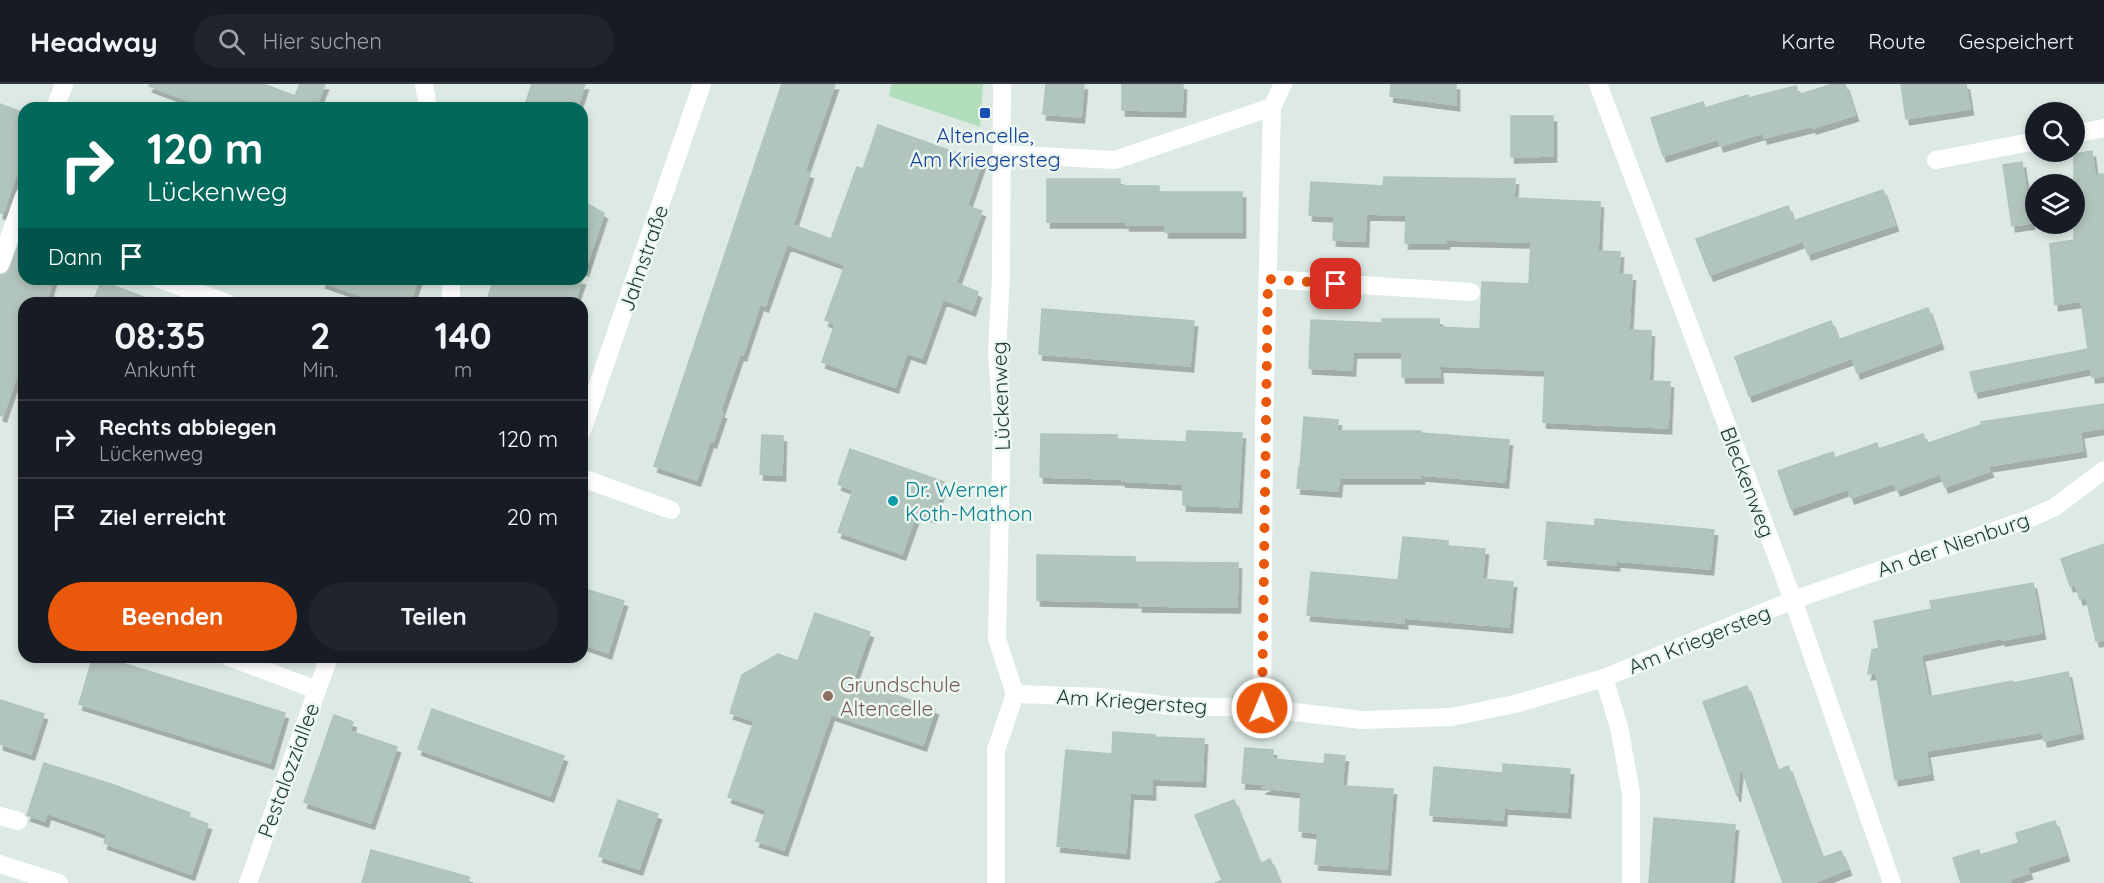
<!DOCTYPE html>
<html lang="de">
<meta charset="utf-8">
<style>
:root{--surface:#171b24;--page:#20242c;--text:#f1f3f6;--muted:#9ea1a6;--line:#363941;--accent:#ea580c}
body{margin:0;font-family:Quicksand,sans-serif;background:var(--page);color:var(--text);height:100vh;display:flex;flex-direction:column;font-size:22px;white-space:nowrap}
*{box-sizing:border-box;margin:0}
p{font-size:20px;color:var(--muted)}
.icon{flex:none;width:33px;height:33px;fill:none;stroke:currentColor;stroke-width:2;stroke-linecap:round;stroke-linejoin:round}
.map{position:relative;flex:1;overflow:hidden}
.sheet{position:absolute;left:18px;top:213px;width:570px;height:366px;display:flex;flex-direction:column;background:var(--surface);border-radius:18px;box-shadow:0 3px 9px #0003}
.sheet>*{flex:none}
.guide{position:absolute;left:18px;top:18px;width:570px;height:183px;border-radius:18px;box-shadow:0 3px 9px #0003;background:#00695c;color:#fff;overflow:hidden}
.fabs{position:absolute;left:2025px;top:18px;display:grid;gap:12px}
.fabs a{display:grid;place-items:center;width:60px;height:60px;border-radius:50%;background:var(--surface);box-shadow:0 3px 9px #0003;font-size:30px}
.pin{position:absolute;display:grid;place-items:center;width:51px;height:51px;color:#fff;margin:-26px;border-radius:12px;box-shadow:0 3px 9px #0006}
.me{position:absolute;width:66px;margin:-33px;rotate:1deg;stroke-linejoin:round;filter:drop-shadow(0 0 4px #0008)}
.turn{display:flex;align-items:center;gap:21px;height:126px;padding:0 30px;font-size:27px}
.turn .icon{width:78px;height:78px;stroke-width:2.5}
.turn b{display:block;font-size:42px;line-height:51px}
.then{display:flex;align-items:center;height:57px;padding:0 30px;background:#0003;gap:12px;font-size:22px}
.eta{display:flex;justify-content:space-evenly;align-items:center;height:102px;text-align:center}
.eta b{font-size:36px;font-weight:700;line-height:42px}
.cta{display:flex;gap:12px;margin-top:auto;padding:12px 30px}
.cta a{flex:1;height:69px;border-radius:36px;background:var(--accent);color:#fff;font-size:24px;font-weight:700;line-height:69px;text-align:center}
.cta a+a{background:var(--page);color:var(--text)}
ul{padding:0;list-style:none}
li{display:flex;align-items:center;gap:18px;height:78px;padding:0 30px;border-top:2px solid var(--line)}
li div{flex:1}
li b{display:block;font-size:22px}
li em{font-style:normal}
header{display:flex;align-items:center;gap:36px;box-sizing:border-box;height:84px;padding:0 30px;background:var(--surface);border-bottom:2px solid var(--line)}
header strong{font-size:28px}
nav{display:flex;gap:33px;margin-inline-start:auto;font-size:21px}
.search{width:420px;height:54px;background:var(--page);display:flex;align-items:center;gap:15px;box-sizing:border-box;padding:0 21px;border-radius:33px;color:var(--muted);font-size:22px}
.map>svg:first-child{display:block}
.green{fill:#b3debc}
.building{fill:#b2c5bc;stroke:#afc4ba;stroke-width:1.5;filter:url(#shadow)}
.lines{fill:none;stroke-linecap:round;stroke-linejoin:round}
.minor{stroke:#fff;stroke-width:18}
.route{stroke:#ea580c;stroke-width:10;stroke-dasharray:0 18}
.transit-dot{fill:#1a4fb4;stroke:#edf7f1;stroke-width:2}
.culture-dot{fill:#0f9aa8;stroke:#edf7f1;stroke-width:2}
.education-dot{fill:#8d6e63;stroke:#edf7f1;stroke-width:2}
.labels{text-anchor:middle;dominant-baseline:central;stroke-width:5;stroke-linejoin:round;paint-order:stroke}
.transit-label{font-size:21px;fill:#164399;stroke:#edf7f1}
.street-label{font-size:21px;fill:#1d3a31;stroke:#edf7f1}
.culture-label{font-size:21px;fill:#0d838f;stroke:#edf7f1;text-anchor:start}
.education-label{font-size:21px;fill:#785e54;stroke:#edf7f1;text-anchor:start}
</style>
<header>
<strong>Headway</strong>
<div class="search"><svg class="icon" aria-label="search" viewBox="0 0 24 24"><circle cx="10" cy="10" r="6"/><path d="M15 15l6 6"/></svg>Hier suchen</div>
<nav><a>Karte</a><a>Route</a><a>Gespeichert</a></nav>
</header>
<div class="map">
<svg width="2104" height="799" viewBox="0 0 2104 799">
<defs>
<filter id="shadow"><feDropShadow dx="3.5" dy="6" stdDeviation="0" flood-color="#0004"/></filter>
</defs>
<rect width="100%" height="100%" fill="#dceae3"/>
<path class="green" d="M891 0H983L980 43 889 12Z"/>
<path class="building" d="M150 0H263L295 12 300 0H325L317 20 322 22 321 24H208L149 2Z
M532 0H585L577 24H524Z
M782 0H835L805 87 810 89 793 141 831 155 857 83 863 85 878 41 982 78 967 122 982 127 956 199 978 208 972 226 943 215 922 274 907 269 895 303 822 278 835 240 825 236 845 181 787 160 765 222 760 220 743 271 740 270 720 328 723 329 713 358 710 357 697 396 654 382Z
M1046 0H1084L1081 33 1043 30Z
M1122 0H1183L1182 27 1122 26Z
M1391 0H1456V21L1390 12Z
M1833 0H1845L1855 31 1813 44 1812 42 1764 54 1763 49 1720 62 1718 55 1663 72 1651 34 1703 18 1705 24 1748 11 1749 14 1796 2 1798 11Z
M1901 0H1966L1970 25 1906 35Z
M0 20 24 29V69L3 129H0Z
M1511 32H1553V72L1511 73Z
M2092 67 2095 91 2104 90V292L2092 293 2091 284 1975 308 1970 288 2088 265 2081 217 2055 221 2050 160 2074 156V70Z
M2022 78 2031 139 2012 142 2003 81Z
M1384 93 1515 95 1514 114 1600 118 1598 167 1620 168 1619 190 1632 191 1629 246 1651 247 1649 297 1670 298 1668 344 1543 338 1545 286 1439 282 1440 293H1402V268H1353L1352 286 1309 284 1311 236 1382 239V235H1439V243L1480 245 1482 198 1529 200 1531 158 1446 156V159H1405L1406 131 1366 130 1365 157 1333 156 1334 132 1309 131 1311 98 1383 102Z
M1047 95H1120V102H1159V108H1242V148H1165V141H1126V138H1047Z
M1883 106 1895 141 1808 170 1803 157 1710 191 1696 155 1788 122 1793 137Z
M582 117 604 129 585 186 582 185Z
M20 157 24 158V195H53L46 219H24V285L20 283 3 332 0 331V191L7 189 10 184Z
M323 195H418L410 219H382L322 198Z
M494 195H582L574 219H486Z
M101 197 154 217 153 219H93Z
M1928 224 1940 259 1857 289 1852 274 1749 312 1735 273 1831 237 1838 256Z
M1042 225 1194 237 1190 282 1039 270Z
M2104 320V344L2080 348 2083 367 1988 382 1990 387 1945 403 1940 390 1897 406 1894 399 1851 414 1848 405 1791 425 1778 387 1833 368 1835 374 1877 359 1879 365 1923 350 1926 360 1981 341V338Z
M1304 333 1338 336 1337 347H1421V349L1509 356 1505 398 1421 391V394H1339L1338 407 1297 404 1299 383H1300Z
M1187 347 1242 349 1238 423 1183 421V400L1122 397V395L1040 393 1041 350 1117 351V355L1186 358Z
M762 351 783 352 782 391 760 390Z
M850 365 944 398 932 433 917 428 902 470 838 448 853 406 838 400Z
M1595 435 1714 446 1710 485 1616 477V481L1544 475 1547 438 1595 442Z
M1403 453 1448 457V462L1485 465 1482 495 1513 498 1509 543 1404 534V539L1307 531 1311 488 1398 496Z
M2104 460V556L2096 557 2086 513 2080 515 2075 501 2070 502 2061 475Z
M1037 471 1135 473V478L1238 479 1237 523 1139 522V518L1037 516Z
M2033 499 2042 549 2002 556V554L1921 571 1929 613 2012 597 2013 599 2068 588 2080 649 2044 657 2042 648 1926 667 1930 690 1895 696 1876 589 1868 590 1872 566 1879 564 1874 537 1932 525 1930 517Z
M582 504 624 517 608 569 582 560Z
M815 529 870 548 853 596 935 625 923 661 831 630 784 766 756 757 766 726 728 713 754 637 730 629 742 591 778 570 798 577Z
M93 573H102L285 629 270 679 79 620Z
M1747 602 1777 687 1788 682 1822 774 1841 767 1848 785 1813 799H1783L1740 681 1737 712 1703 618Z
M0 616 44 630 31 670 0 660Z
M432 625 564 672 550 712 418 665Z
M334 631 353 638 350 647 397 663 371 739 304 718Z
M1113 648 1155 651V653L1204 655 1202 697 1152 695V710L1130 709 1126 769 1057 762 1066 666 1112 670Z
M1245 664 1273 666V675L1324 680 1325 670 1345 672 1342 702 1393 705 1387 785 1315 780 1318 749 1299 747 1301 708 1262 704 1272 700 1242 699Z
M44 679 111 700 190 729 189 733 208 740 191 790 104 759 107 750 47 729 45 737 27 731Z
M1503 680 1570 685 1567 728 1504 724 1503 736 1430 731 1434 683 1503 689Z
M618 716 658 730 639 785 599 772Z
M1234 716 1260 780 1270 775 1280 799H1215L1232 792 1231 790 1221 794 1195 731Z
M1654 734 1735 741 1730 799H1649Z
M2055 737 2066 771 2027 783 2029 789 2010 795 2011 799H1961L1953 774 1979 766 1980 771 2019 759 2016 749Z
M371 766 469 793 468 799H362Z"/>
<g class="lines">
<path class="minor" d="M424 0 428 24
M1598 0 1793 516 1892 799
M55 24 64 0
M2074 50 2104 44
M1001 70 1115 76 1272 23
M1936 76 2036 57
M0 180 24 112
M159 195 227 219
M1268 195 1471 208
M451 219V195
M582 347 702 0
M582 394 671 426
M229 573 317 606
M1604 594 1619 643 1631 709V799
M1015 610 1100 613 1171 622 1262 624 1362 636 1451 633 1515 620 1604 594 1793 516 2026 436 2055 423 2104 386
M1262 624 1264 339 1272 23 1283 0
M0 732 18 737
M0 780 59 799
M248 799 329 573
M996 799V666L1015 610 997 555 1002 338 997 268 1001 191 1002 0"/>
</g>
<g class="lines">
<path class="route" d="M1262 624 1268 195 1336 200"/>
</g>
<rect class="transit-dot" x="979" y="23" width="12" height="12" rx="3"/>
<circle class="culture-dot" cx="893" cy="417" r="6"/>
<circle class="education-dot" cx="828" cy="612" r="6"/>
<g class="labels">
<g class="transit-label">
<text x="985" y="51">Altencelle,<tspan x="985" dy="24">Am Kriegersteg</tspan></text>
</g>
<g class="street-label">
<text transform="translate(643 174) rotate(-71)">Jahnstraße</text>
<text transform="translate(1000 312) rotate(-92)">Lückenweg</text>
<text transform="translate(1748 398) rotate(69)">Bleckenweg</text>
<text transform="translate(1953 460) rotate(-19)">An der Nienburg</text>
<text transform="translate(1699 555) rotate(-22)">Am Kriegersteg</text>
<text transform="translate(1132 617) rotate(4)">Am Kriegersteg</text>
<text transform="translate(288 686) rotate(-70)">Pestalozziallee</text>
</g>
<g class="culture-label">
<text x="905" y="405">Dr. Werner<tspan x="905" dy="24">Koth-Mathon</tspan></text>
</g>
<g class="education-label">
<text x="840" y="600">Grundschule<tspan x="840" dy="24">Altencelle</tspan></text>
</g>
</g>
</svg>
<div class="fabs">
<a><svg class="icon" aria-label="search" viewBox="0 0 24 24"><circle cx="10" cy="10" r="6"/><path d="M15 15l6 6"/></svg></a>
<a><svg class="icon" aria-label="layers" viewBox="0 0 24 24"><path d="M12 4l9 5-9 5-9-5zM3 14l9 5 9-5"/></svg></a>
</div>
<div class="pin" style="left:1336px;top:200px;background:#d93025"><svg class="icon" aria-label="arrive" viewBox="0 0 24 24"><path d="M6 21V4h12l-3 4 3 4H6"/></svg></div>
<svg class="me" style="left:1262px;top:624px" viewBox="-20 -20 40 40"><circle r="17" fill="#ea580c" stroke="#fff" stroke-width="3"/><path d="M0-11L8 9 0 5-8 9z" fill="#fff"/></svg>
<div class="guide">
<div class="turn"><svg class="icon" aria-label="right" viewBox="0 0 24 24"><path d="M7 20v-9h11M14 6l5 5-5 5"/></svg><div><b>120 m</b>Lückenweg</div></div>
<div class="then">Dann<svg class="icon" aria-label="arrive" viewBox="0 0 24 24"><path d="M6 21V4h12l-3 4 3 4H6"/></svg></div>
</div>
<section class="sheet">
<div class="eta">
<div><b>08:35</b><p>Ankunft</p></div>
<div><b>2</b><p>Min.</p></div>
<div><b>140</b><p>m</p></div>
</div>
<ul>
<li><svg class="icon" aria-label="right" viewBox="0 0 24 24"><path d="M7 20v-9h11M14 6l5 5-5 5"/></svg><div><b>Rechts abbiegen</b><p>Lückenweg</p></div><em>120 m</em></li>
<li><svg class="icon" aria-label="arrive" viewBox="0 0 24 24"><path d="M6 21V4h12l-3 4 3 4H6"/></svg><div><b>Ziel erreicht</b></div><em>20 m</em></li>
</ul>
<div class="cta"><a>Beenden</a><a>Teilen</a></div>
</section>
</div>
